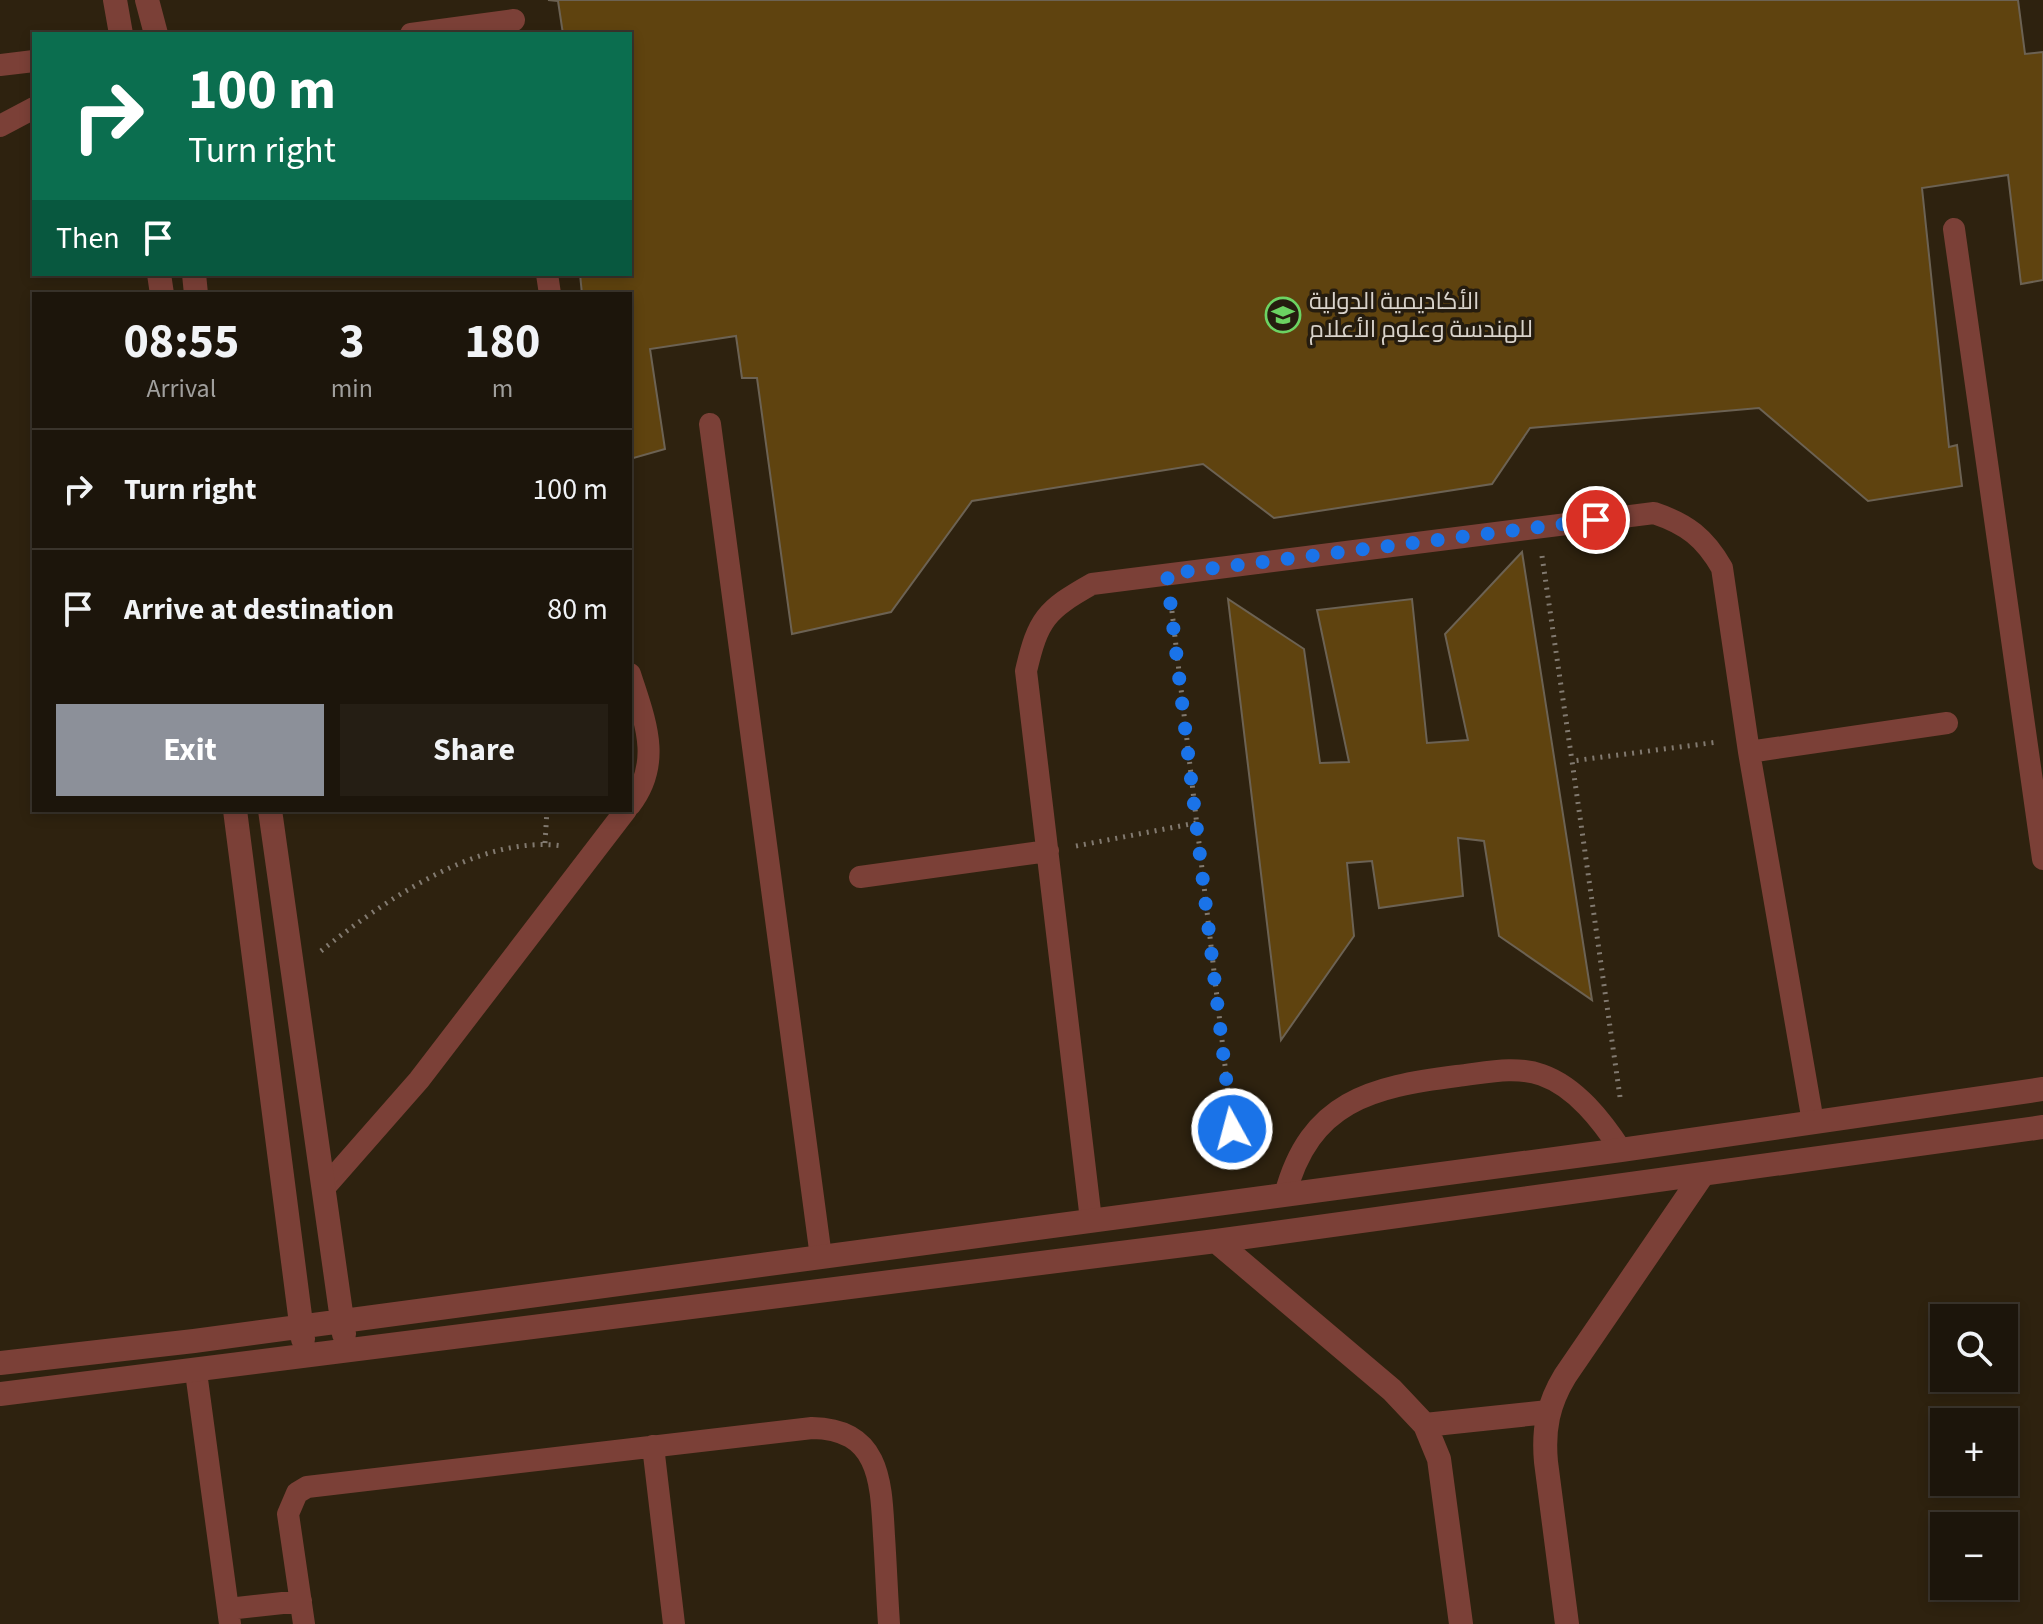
<!DOCTYPE html>
<meta charset="utf-8">
<style>
:root{--surface:#1c150b;--page:#251e14;--text:#f1f3f6;--muted:#a09f9d;--line:#3a342c;--accent:#8c9099}
body{margin:0;font-family:"Source Sans 3",Cairo,sans-serif;background:var(--page);color:var(--text);height:100vh;display:flex;flex-direction:column;font-size:30px;white-space:nowrap}
*{box-sizing:border-box;margin:0}
p{font-size:26px;color:var(--muted)}
.icon{flex:none;width:44px;height:44px;fill:none;stroke:currentColor;stroke-width:2;stroke-linecap:round;stroke-linejoin:round}
.map{position:relative;flex:1;overflow:hidden}
.side{position:absolute;left:32px;top:292px;width:600px;height:520px;display:flex;flex-direction:column;background:var(--surface);border-radius:0px;box-shadow:0 4px 12px #0003,0 0 0 2px var(--line)}
.side>*{flex:none}
.guide{position:absolute;left:32px;top:32px;width:600px;height:244px;border-radius:0px;box-shadow:0 4px 12px #0003,0 0 0 2px var(--line);background:#0b6e4f;color:#fff;overflow:hidden}
.tools{position:absolute;left:1930px;top:1304px;display:grid;gap:16px}
.tools a{display:grid;place-items:center;width:88px;height:88px;border-radius:0px;background:var(--surface);box-shadow:0 4px 12px #0003,0 0 0 2px var(--line);font-size:40px}
.pin{position:absolute;display:grid;place-items:center;width:68px;height:68px;color:#fff;margin:-34px;border:4px solid #fff;border-radius:50%;box-shadow:0 2px 8px #0007}
.me{position:absolute;width:88px;margin:-44px;rotate:353deg;stroke-linejoin:round;filter:drop-shadow(0 0 6px #0008)}
.turn{display:flex;align-items:center;gap:28px;height:168px;padding:0 24px;font-size:36px}
.turn .icon{width:104px;height:104px;stroke-width:2.5}
.turn b{display:block;font-size:56px;line-height:68px}
.then{display:flex;align-items:center;height:76px;padding:0 24px;background:#0003;gap:16px;font-size:30px}
.eta{display:flex;justify-content:space-evenly;align-items:center;height:136px;text-align:center}
.eta b{font-size:48px;font-weight:700;line-height:56px}
.button{display:flex;gap:16px;margin-top:auto;padding:16px 24px}
.button a{flex:1;height:92px;border-radius:0px;background:var(--accent);color:#fff;font-size:32px;font-weight:700;line-height:92px;text-align:center}
.button a+a{background:var(--page);color:var(--text)}
ul{padding:0;list-style:none}
li{display:flex;align-items:center;gap:24px;height:120px;padding:0 24px;border-top:2px solid var(--line)}
li div{flex:1}
li b{display:block;font-size:30px}
li em{font-style:normal}
.map>svg:first-child{display:block}
.built{fill:#2e220f;fill-rule:evenodd}
.building{fill:#5f430f;stroke:#6c6253;stroke-width:2}
.lines{fill:none;stroke-linecap:round;stroke-linejoin:round}
.path{stroke:#827a70;stroke-width:5;stroke-dasharray:2 6;stroke-linecap:butt}
.lane{stroke:#7b4037;stroke-width:22}
.street{stroke:#7b4037;stroke-width:24}
.route{stroke:#1a73e8;stroke-width:14;stroke-dasharray:0 25.2}
.labels{text-anchor:middle;dominant-baseline:central;stroke-width:7;stroke-linejoin:round;paint-order:stroke}
.poi-label{font-size:24px;fill:#d9d3cb;stroke:#251c0f;text-anchor:start}
</style>
<div class="map">
<svg width="2043" height="1624" viewBox="0 0 2043 1624">
<rect width="100%" height="100%" fill="#251c0f"/>
<path class="built" d="M0 0H2043V1624H0ZM34 34H630V274H34ZM34 294H630V810H34ZM1944 1318H2004V1378H1944ZM1944 1422H2004V1482H1944ZM1944 1526H2004V1586H1944Z"/>
<path class="building" d="M548 0H2018L2025 54 2043 52V280L2021 284 2008 175 1922 188 1949 447 1957 445 1962 486 1868 501 1759 408 1530 428 1492 484 1274 518 1203 464 972 501 891 612 792 634 757 378H742L736 336 650 349 665 449 630 459V294H582L580 274H630V34H563L558 1Z
M1522 552 1592 1000 1499 936 1484 841 1458 838 1463 896 1379 908 1372 861 1347 863 1354 936 1281 1040 1228 599 1304 649 1320 763 1349 762 1317 610 1412 599 1427 743 1468 740 1445 634Z"/>
<g class="lines">
<path class="path" d="M1542 556 1572 761
M1171 603 1236 1160 1243 1171
M545 843 547 810
M1076 846 1196 823
M321 951C382 902 480 834 562 846
M1620 1097 1572 761 1718 742"/>
<path class="lane" d="M411 34 514 20
M0 65 34 61
M0 126 34 108
M1954 229 2043 859
M547 274 550 294
M710 424 821 1257
M630 674C645 721 663 762 630 805
M1749 752 1947 723
M860 877 1048 851
M325 1187 419 1080 626 810
M1285 1195C1310 1101 1371 1087 1457 1076 1485 1073 1514 1065 1542 1075 1576 1087 1602 1121 1621 1150
M1091 1220 1026 671C1038 619 1046 610 1092 584L1654 513C1687 524 1705 538 1722 568L1749 752 1813 1122
M196 1372 230 1624
M653 1446 674 1624
M228 1609 301 1601
M304 1624 288 1514 297 1493 307 1487 812 1428C881 1429 881 1483 884 1536 886 1566 887 1595 889 1624"/>
<path class="street" d="M115 0 121 34
M147 0 156 34
M159 274 162 294
M194 274 196 294
M235 810 303 1339
M270 810 344 1334
M1216 1241 1392 1390 1425 1425 1439 1459 1461 1624
M0 1363 194 1341 1621 1150 2043 1089
M0 1394 1216 1241 2043 1127
M1425 1425 1548 1412
M1567 1624 1546 1462C1543 1429 1548 1404 1565 1376L1703 1174"/>
</g>
<g class="lines">
<path class="route" d="M1232 1129 1167 574 1596 520"/>
</g>
<defs>
<g id="university-ring" transform="scale(1.8)"><circle r="9.5" fill="#251c0f" stroke="#6cd362" stroke-width="1.5"/><path d="M0-5L7-2L0 1L-7-2ZM-4 1L0 2.5L4 1V4Q0 6-4 4Z" fill="#6cd362"/></g>
</defs>
<g fill-rule="evenodd">
<use href="#university-ring" x="1283" y="315"/>
</g>
<g class="labels">
<g class="poi-label">
<text x="1309" y="301">الأكاديمية الدولية<tspan x="1309" dy="28">للهندسة وعلوم الأعلام</tspan></text>
</g>
</g>
</svg>
<div class="tools">
<a><svg class="icon" aria-label="search" viewBox="0 0 24 24"><circle cx="10" cy="10" r="6"/><path d="M15 15l6 6"/></svg></a>
<a>+</a>
<a>−</a>
</div>
<div class="pin" style="left:1596px;top:520px;background:#d93025"><svg class="icon" aria-label="arrive" viewBox="0 0 24 24"><path d="M6 21V4h12l-3 4 3 4H6"/></svg></div>
<svg class="me" style="left:1232px;top:1129px" viewBox="-20 -20 40 40"><circle r="17" fill="#1a73e8" stroke="#fff" stroke-width="3"/><path d="M0-11L8 9 0 5-8 9z" fill="#fff"/></svg>
<div class="guide">
<div class="turn"><svg class="icon" aria-label="right" viewBox="0 0 24 24"><path d="M7 20v-9h11M14 6l5 5-5 5"/></svg><div><b>100 m</b>Turn right</div></div>
<div class="then">Then<svg class="icon" aria-label="arrive" viewBox="0 0 24 24"><path d="M6 21V4h12l-3 4 3 4H6"/></svg></div>
</div>
<section class="side">
<div class="eta">
<div><b>08:55</b><p>Arrival</p></div>
<div><b>3</b><p>min</p></div>
<div><b>180</b><p>m</p></div>
</div>
<ul>
<li><svg class="icon" aria-label="right" viewBox="0 0 24 24"><path d="M7 20v-9h11M14 6l5 5-5 5"/></svg><div><b>Turn right</b></div><em>100 m</em></li>
<li><svg class="icon" aria-label="arrive" viewBox="0 0 24 24"><path d="M6 21V4h12l-3 4 3 4H6"/></svg><div><b>Arrive at destination</b></div><em>80 m</em></li>
</ul>
<div class="button"><a>Exit</a><a>Share</a></div>
</section>
</div>
